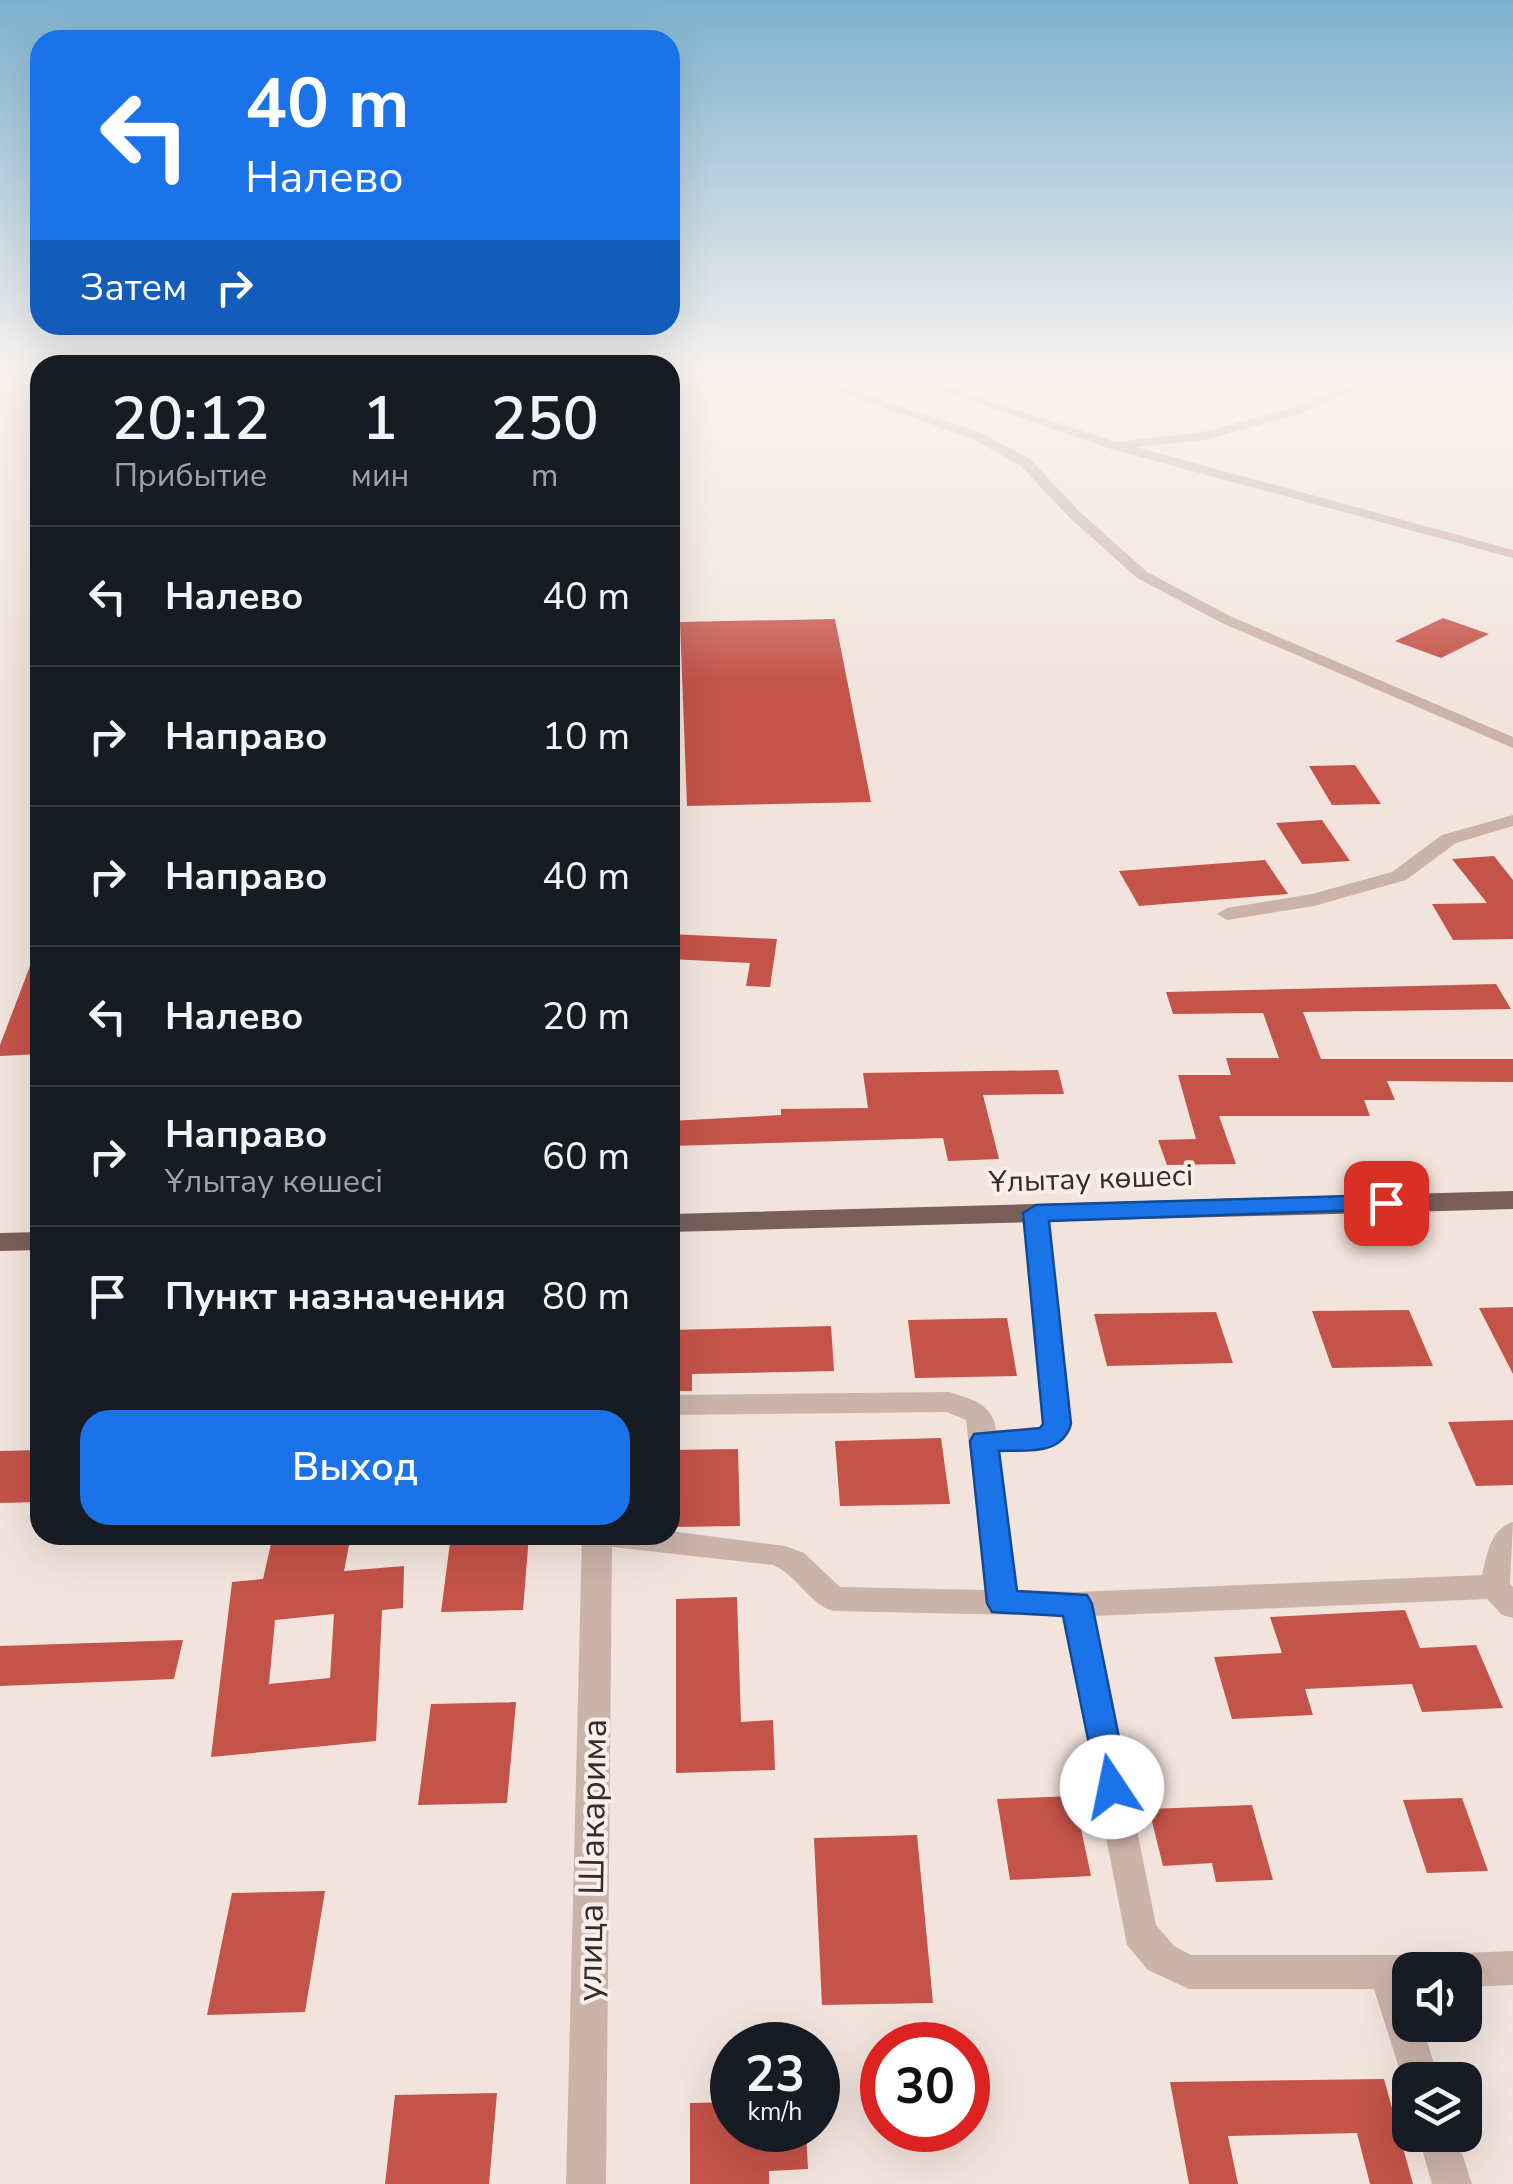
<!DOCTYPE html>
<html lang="ru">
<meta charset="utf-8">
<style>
:root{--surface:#171b24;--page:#20242c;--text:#f1f3f6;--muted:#9ea1a6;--line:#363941;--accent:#1a73e8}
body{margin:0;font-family:"Nunito Sans",sans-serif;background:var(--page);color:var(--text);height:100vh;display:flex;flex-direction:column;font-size:38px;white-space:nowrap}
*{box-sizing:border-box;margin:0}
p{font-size:32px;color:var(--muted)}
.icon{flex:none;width:55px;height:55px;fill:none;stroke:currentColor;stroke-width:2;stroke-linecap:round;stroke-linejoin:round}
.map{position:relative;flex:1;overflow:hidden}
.details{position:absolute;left:30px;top:355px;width:650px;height:1190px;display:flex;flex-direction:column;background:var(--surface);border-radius:30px;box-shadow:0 10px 40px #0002}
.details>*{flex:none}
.banner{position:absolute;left:30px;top:30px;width:650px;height:305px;border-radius:30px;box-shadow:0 10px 40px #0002;background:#1a73e8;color:#fff;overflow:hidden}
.buttons{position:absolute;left:1392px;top:1952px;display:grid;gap:20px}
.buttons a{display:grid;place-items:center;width:90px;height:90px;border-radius:20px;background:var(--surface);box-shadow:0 10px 40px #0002;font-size:50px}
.speed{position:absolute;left:710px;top:2022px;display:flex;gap:20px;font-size:50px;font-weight:700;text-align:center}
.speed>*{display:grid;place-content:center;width:130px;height:130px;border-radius:50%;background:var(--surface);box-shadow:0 10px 40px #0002;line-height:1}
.speed small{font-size:25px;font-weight:400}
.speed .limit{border:15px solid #d22;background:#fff;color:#111}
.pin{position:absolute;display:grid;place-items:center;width:85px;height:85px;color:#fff;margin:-42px;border-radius:20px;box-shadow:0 5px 15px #0006}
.me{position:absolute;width:110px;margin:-55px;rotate:349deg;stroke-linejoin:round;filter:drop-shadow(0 0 8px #0008)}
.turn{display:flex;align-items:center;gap:35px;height:210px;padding:0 50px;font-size:45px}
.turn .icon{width:130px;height:130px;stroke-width:2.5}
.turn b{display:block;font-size:70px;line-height:85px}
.then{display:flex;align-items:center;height:95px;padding:0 50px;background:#0003;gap:20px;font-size:38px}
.eta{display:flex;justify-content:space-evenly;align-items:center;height:170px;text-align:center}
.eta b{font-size:60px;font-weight:600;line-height:70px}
.button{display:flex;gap:20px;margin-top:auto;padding:20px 50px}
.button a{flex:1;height:115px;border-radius:30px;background:var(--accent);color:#fff;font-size:40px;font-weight:600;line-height:115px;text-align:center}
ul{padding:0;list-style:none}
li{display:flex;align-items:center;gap:30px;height:140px;padding:0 50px;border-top:2px solid var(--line)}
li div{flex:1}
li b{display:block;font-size:38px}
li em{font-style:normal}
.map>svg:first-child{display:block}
.building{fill:#c45349;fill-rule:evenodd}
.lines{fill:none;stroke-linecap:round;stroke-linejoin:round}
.street{fill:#cab3a9;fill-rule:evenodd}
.primary{fill:#795f5a;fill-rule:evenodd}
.route{fill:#1a73e8;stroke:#114b97;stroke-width:2.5}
.labels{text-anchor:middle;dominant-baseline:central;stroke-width:8;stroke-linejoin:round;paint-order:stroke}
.street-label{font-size:30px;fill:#372b29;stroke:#f9efe9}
.near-street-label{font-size:35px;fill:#372b29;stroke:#f9efe9}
</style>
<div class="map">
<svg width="1513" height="2184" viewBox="0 0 1513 2184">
<rect width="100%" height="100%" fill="#f2e4dd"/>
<path class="building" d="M1443 618 1489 634 1441 658 1395 641Z
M835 619 871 802 687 806 680 622Z
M1355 765 1381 804 1332 805 1309 766Z
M1322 820 1350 861 1302 864 1276 823Z
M1494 856 1513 880V939L1453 940 1432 904 1487 903 1452 859Z
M1265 860 1288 894 1139 906 1119 871Z
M670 934 777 939 770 987 746 986 750 963 670 959Z
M38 945 40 1054 0 1056V1045Z
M1496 984 1511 1009 1303 1012 1321 1059H1513V1082L1387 1081 1395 1100H1364L1370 1116H1219L1236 1164 1167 1165 1158 1140 1196 1139 1178 1075H1231L1226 1058H1279L1263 1013 1173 1014 1166 992Z
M1058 1070 1064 1094 983 1095 999 1159 948 1161 943 1138 670 1146V1121L781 1115V1109L868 1108 863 1073Z
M1513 1307V1374L1479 1308Z
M1409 1310 1433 1366 1332 1368 1312 1311Z
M1216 1312 1233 1363 1107 1366 1094 1314Z
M1007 1318 1017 1376 915 1378 908 1320Z
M831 1326 834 1371 692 1374V1391H670V1330Z
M1513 1420V1485L1476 1486 1448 1422Z
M941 1438 950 1504 840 1506 835 1441Z
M738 1449 740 1526 670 1527V1450Z
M40 1450V1502L0 1503V1451Z
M273 1535H351L344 1571 404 1566 403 1608 382 1610 376 1741 211 1757 232 1582 263 1579ZM334 1614 330 1678 269 1684 275 1620Z
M451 1535H529L523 1610 441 1612Z
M737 1597 741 1722 773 1720 775 1770 676 1773V1599Z
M1405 1610 1420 1648 1476 1645 1503 1708 1422 1712 1412 1684 1305 1689 1313 1715 1232 1719 1214 1657 1282 1653 1270 1617Z
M183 1640 174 1679 0 1686V1646Z
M516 1702 507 1803 418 1805 431 1704Z
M1074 1796 1091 1876 1010 1880 997 1799Z
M1462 1798 1488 1871 1427 1873 1403 1800Z
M1252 1805 1273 1880 1216 1882 1212 1863 1163 1866 1149 1809Z
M917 1835 933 2003 822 2005 814 1838Z
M325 1891 305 2012 207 2015 232 1893Z
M1384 2079 1413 2184H1370L1357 2133 1228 2136 1238 2184H1189L1170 2082Z
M497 2093 489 2184H385L395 2095Z
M732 2102V2130H806L808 2169 769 2171V2184H690V2103Z"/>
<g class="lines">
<path class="street" d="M797 378H814L979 432 1030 459 1079 511 1147 572 1232 617 1513 737V748L1222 623 1137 578 1069 517 1020 465 971 438Z
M904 378H921L1116 442 1203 432 1288 409 1372 378H1388L1296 415 1204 440 1136 447 1513 550V558L1111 449Z
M1513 815V826L1456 843 1406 880 1314 906 1227 920 1217 914 1227 908 1312 894 1392 872 1442 835Z
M1035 1205 1047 1213 1071 1425C1063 1457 1025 1450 999 1451L1017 1590 1076 1592 1482 1575C1487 1555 1490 1529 1513 1522L1510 1584 1513 1587V1618L1502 1615 1487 1599 1094 1616 1156 1925 1174 1946 1191 1955H1410L1423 1960 1427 1970H1410V2025H1422L1439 2080H1410V2095L1407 2093 1374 1989H1189L1148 1970 1127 1945 1063 1616 833 1611C808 1603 797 1575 773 1565L612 1547 606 2184H566L582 1535H670V1531L785 1546 804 1553 840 1587 986 1590 966 1420 947 1412 670 1415V1395L949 1392C972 1399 993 1404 996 1430L1040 1429 1043 1425 1023 1213Z
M1513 1951V1985L1465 1987V1970H1444L1449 1958 1462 1953Z
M1418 2135H1456L1472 2184H1432Z"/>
<path class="primary" d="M1513 1191V1209L670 1232V1214Z
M40 1232V1250L0 1251V1233Z"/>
</g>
<linearGradient id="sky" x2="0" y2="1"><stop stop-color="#7db2cf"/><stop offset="0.55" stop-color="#f9f3f0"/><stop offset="1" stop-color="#f9f3f0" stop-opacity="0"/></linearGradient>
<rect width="1513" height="684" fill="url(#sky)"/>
<path class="route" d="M1386 1195 1398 1203 1394 1209 1049 1221 1071 1424C1062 1456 1026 1450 999 1451L1017 1591 1087 1595 1092 1604 1129 1787 1124 1798 1112 1802 1100 1798 1063 1616 992 1612 987 1603 970 1441 974 1434 1040 1428 1043 1424 1023 1213 1036 1205Z"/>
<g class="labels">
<g class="street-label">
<text transform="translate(1091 1179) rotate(-2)">Ұлытау көшесі</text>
</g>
<g class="near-street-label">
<text transform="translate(592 1860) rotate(-89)">улица Шакарима</text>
</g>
</g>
</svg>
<div class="buttons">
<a><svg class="icon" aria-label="sound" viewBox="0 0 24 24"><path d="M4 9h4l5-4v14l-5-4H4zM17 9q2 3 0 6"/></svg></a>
<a><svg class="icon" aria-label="layers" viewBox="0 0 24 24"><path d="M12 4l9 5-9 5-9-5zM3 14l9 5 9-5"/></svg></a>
</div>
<div class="speed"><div>23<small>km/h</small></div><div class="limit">30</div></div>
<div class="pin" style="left:1386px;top:1203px;background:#d93025"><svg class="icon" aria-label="arrive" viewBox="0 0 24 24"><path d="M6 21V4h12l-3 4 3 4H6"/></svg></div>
<svg class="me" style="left:1112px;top:1787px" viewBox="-20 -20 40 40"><circle r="19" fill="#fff"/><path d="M0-13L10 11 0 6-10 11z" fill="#1a73e8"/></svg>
<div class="banner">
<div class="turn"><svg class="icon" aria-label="left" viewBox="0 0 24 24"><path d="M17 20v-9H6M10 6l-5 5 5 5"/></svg><div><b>40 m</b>Налево</div></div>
<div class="then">Затем<svg class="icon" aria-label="right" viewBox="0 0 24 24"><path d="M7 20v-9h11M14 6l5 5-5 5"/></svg></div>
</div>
<section class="details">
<div class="eta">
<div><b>20:12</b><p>Прибытие</p></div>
<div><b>1</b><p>мин</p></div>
<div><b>250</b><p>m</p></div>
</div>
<ul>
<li><svg class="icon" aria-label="left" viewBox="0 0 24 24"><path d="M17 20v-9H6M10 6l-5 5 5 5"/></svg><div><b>Налево</b></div><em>40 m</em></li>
<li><svg class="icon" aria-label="right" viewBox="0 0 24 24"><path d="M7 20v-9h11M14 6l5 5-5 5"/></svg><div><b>Направо</b></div><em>10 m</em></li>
<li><svg class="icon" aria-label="right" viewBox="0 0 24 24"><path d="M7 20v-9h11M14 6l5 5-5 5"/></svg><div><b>Направо</b></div><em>40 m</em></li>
<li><svg class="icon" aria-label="left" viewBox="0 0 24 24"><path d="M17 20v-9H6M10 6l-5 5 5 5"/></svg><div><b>Налево</b></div><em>20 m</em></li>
<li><svg class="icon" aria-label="right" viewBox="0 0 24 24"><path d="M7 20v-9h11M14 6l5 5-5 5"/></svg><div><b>Направо</b><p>Ұлытау көшесі</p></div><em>60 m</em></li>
<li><svg class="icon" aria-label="arrive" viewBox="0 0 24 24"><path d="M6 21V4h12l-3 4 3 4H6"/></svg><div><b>Пункт назначения</b></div><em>80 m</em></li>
</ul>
<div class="button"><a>Выход</a></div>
</section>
</div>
